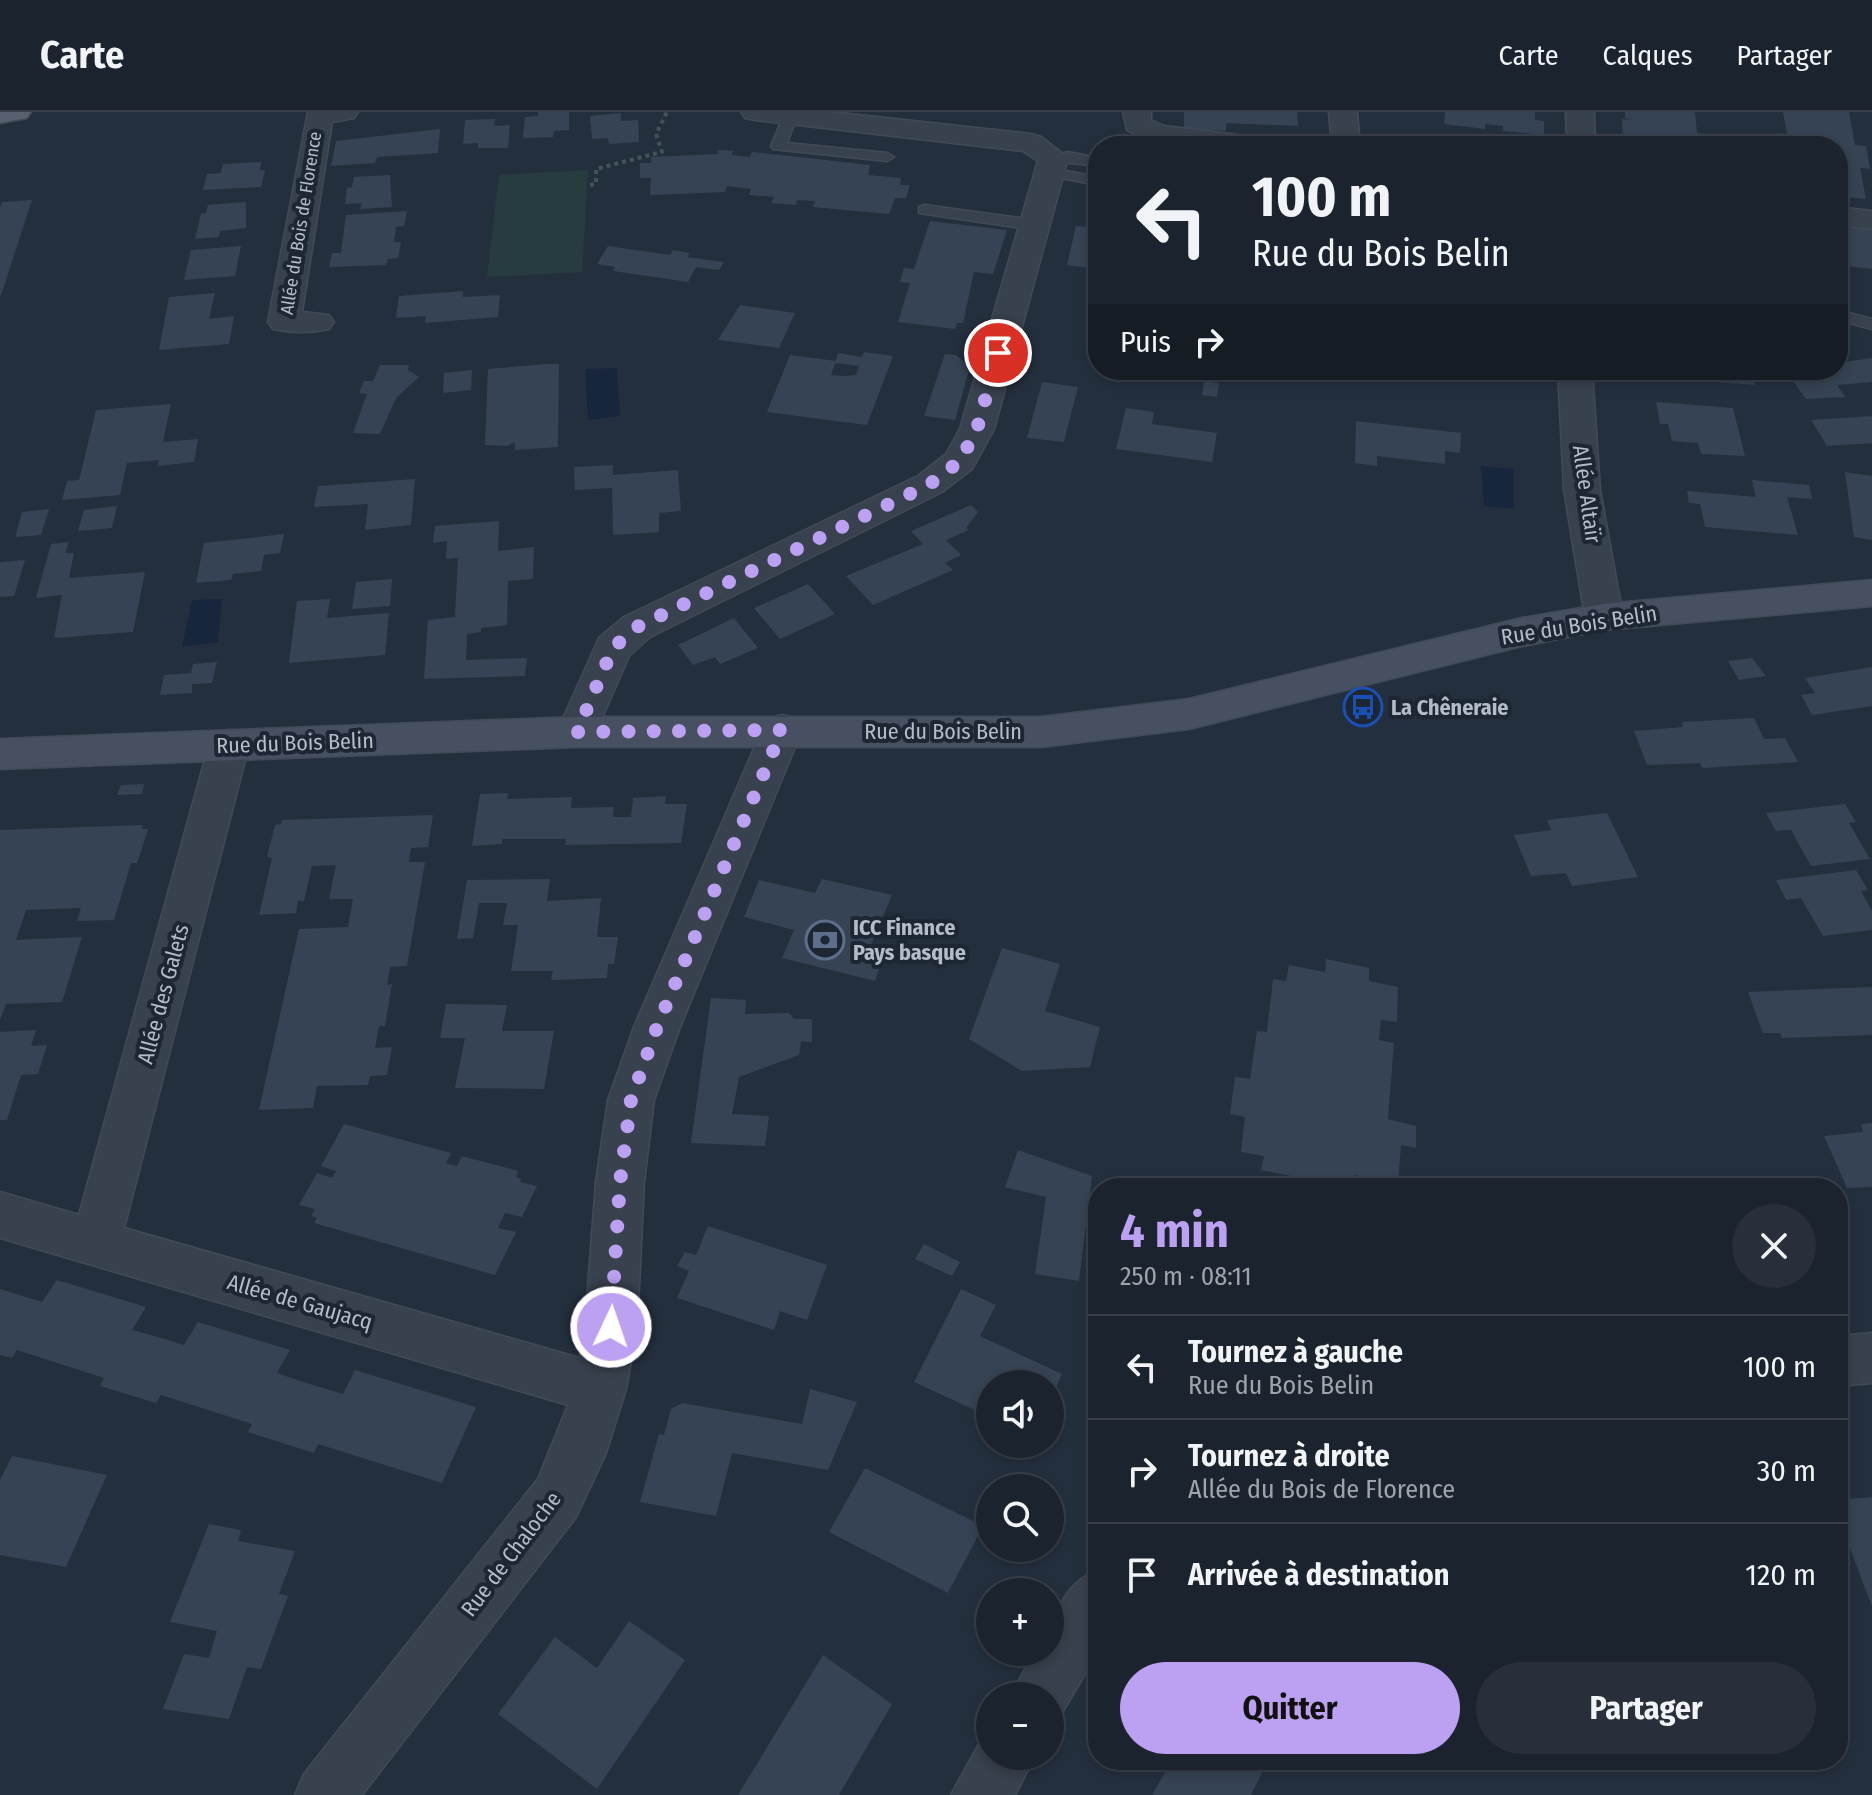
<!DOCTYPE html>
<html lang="fr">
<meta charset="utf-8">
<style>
:root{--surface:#1b232e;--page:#282f3a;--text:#f1f3f6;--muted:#a0a4aa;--line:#39404a;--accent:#bca0f2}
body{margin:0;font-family:"Fira Sans Condensed",sans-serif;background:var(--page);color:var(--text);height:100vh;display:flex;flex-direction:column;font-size:30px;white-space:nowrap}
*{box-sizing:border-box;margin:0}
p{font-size:26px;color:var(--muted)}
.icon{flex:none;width:44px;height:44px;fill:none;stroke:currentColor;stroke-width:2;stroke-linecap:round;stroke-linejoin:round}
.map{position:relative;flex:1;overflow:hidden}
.sheet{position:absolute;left:1088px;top:1066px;width:760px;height:592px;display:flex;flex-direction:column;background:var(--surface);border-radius:32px;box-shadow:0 4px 12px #0003,0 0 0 2px var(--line)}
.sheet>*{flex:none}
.top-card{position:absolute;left:1088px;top:24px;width:760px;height:244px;border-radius:32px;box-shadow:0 4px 12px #0003,0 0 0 2px var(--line);background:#1b232e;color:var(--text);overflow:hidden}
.buttons{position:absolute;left:976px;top:1258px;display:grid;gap:16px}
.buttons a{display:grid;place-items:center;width:88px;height:88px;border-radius:50%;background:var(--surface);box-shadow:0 4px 12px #0003,0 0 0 2px var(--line);font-size:40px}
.pin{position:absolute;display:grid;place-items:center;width:68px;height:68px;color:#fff;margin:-34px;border:4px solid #fff;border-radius:50%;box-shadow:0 2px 8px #0007}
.me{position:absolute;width:88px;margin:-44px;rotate:3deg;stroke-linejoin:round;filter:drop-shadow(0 0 6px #0008)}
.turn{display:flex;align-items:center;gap:28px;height:168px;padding:0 32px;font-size:36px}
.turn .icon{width:104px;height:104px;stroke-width:2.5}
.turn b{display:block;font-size:56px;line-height:68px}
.then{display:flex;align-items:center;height:76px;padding:0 32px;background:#0003;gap:16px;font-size:30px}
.round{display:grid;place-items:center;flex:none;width:84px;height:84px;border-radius:42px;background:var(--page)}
.overview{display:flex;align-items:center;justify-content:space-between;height:136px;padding:0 32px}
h1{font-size:48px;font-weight:700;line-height:60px;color:var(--accent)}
.action{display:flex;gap:16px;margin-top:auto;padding:16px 32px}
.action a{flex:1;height:92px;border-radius:48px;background:var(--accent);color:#111;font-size:32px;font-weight:700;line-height:92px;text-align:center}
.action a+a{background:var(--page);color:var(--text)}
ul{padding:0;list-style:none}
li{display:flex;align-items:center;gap:24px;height:104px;padding:0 32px;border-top:2px solid var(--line)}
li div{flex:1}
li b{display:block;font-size:30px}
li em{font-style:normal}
header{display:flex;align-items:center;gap:48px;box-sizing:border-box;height:112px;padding:0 40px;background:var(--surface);border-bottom:2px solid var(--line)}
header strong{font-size:38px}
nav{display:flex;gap:44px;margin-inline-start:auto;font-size:28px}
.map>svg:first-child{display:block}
.green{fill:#263c3f}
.water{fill:#17263c}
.building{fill:#364354}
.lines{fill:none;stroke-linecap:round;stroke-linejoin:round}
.lane-casing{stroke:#414a57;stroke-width:3}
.street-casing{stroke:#414a57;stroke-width:3}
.secondary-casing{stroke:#414a57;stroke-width:3}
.primary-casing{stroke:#414a57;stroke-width:3}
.path{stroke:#3f5557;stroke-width:4;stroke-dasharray:4 4;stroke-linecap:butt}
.lane{fill:#38414e;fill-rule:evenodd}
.street{fill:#38414e;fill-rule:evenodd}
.secondary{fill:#465061;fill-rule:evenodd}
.primary{fill:#56606e;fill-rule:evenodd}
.route{stroke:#bca0f2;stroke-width:14;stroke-dasharray:0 25.2}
.labels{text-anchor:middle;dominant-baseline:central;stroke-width:8;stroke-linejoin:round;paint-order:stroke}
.far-street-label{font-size:18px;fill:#b4bcc9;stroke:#1d2633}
.street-label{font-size:22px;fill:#b4bcc9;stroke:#1d2633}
.poi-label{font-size:22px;font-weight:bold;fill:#b4bcc9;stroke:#1d2633;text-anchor:start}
</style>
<header>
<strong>Carte</strong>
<nav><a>Carte</a><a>Calques</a><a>Partager</a></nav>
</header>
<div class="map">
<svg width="1872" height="1683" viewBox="0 0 1872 1683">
<rect width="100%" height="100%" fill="#242f3e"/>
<path class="green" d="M588 58 582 160 487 165 499 63Z"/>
<path class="water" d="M617 256 620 304 588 308 585 257Z
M1481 354 1514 357V397L1484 394Z
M222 487 218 530 182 535 192 488Z"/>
<path class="building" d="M538 0H569V18L554 19 553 25 523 26 525 5 538 4Z
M1184 0H1297L1298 14 1226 11V19L1184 17Z
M1445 0H1535V8L1544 9V23L1503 19V14L1485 12V17L1444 12Z
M1625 0H1695L1697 21 1714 23 1715 31 1724 34H1623L1622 7 1632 8 1625 6Z
M1783 0H1849L1855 33 1866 34 1870 57 1860 56 1866 87 1838 84V34H1776L1775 21 1787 22Z
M621 1V9L638 8 639 30 609 32 608 26 592 27 590 4Z
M495 7 494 14 510 13 508 36H478V31L463 32 465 8Z
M440 17 438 41 377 45 375 51 331 54 336 29Z
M718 38 734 39 731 43 750 45 752 40 870 53 868 63 901 66 900 73H910L906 86H895L889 102 813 95 815 89 797 88 796 93 771 91 774 85 749 83 751 77 727 74 725 80 650 83 651 66H640V51H651V45L718 42Z
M261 50 260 58H265L261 75 203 78 207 62 221 61 223 52Z
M390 63 392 95 360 97 362 91 345 92 347 76 352 75 354 65Z
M32 88 1 183H0V96L2 90Z
M246 90V116L220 119 219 125 195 127 201 102 206 101 208 93Z
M407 99 404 114 396 115 394 130H401L398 146 388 147 386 153 329 155 332 141H341L346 103Z
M930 109 1007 118 993 162 974 160 963 211H957L955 217 898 210 910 171 900 170 904 156 914 157Z
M1076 114 1098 116V157L1067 153Z
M1838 114 1872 118V157L1838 153Z
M241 134 235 164 184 168 191 138Z
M608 134 670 143 673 138 690 141 687 145 724 150 719 158 696 155 688 170 613 159 615 155 597 152Z
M463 179V185L500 183 498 205 425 211 426 204 396 206 399 184Z
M215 181 209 207 234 204 229 232 159 238 169 185Z
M740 193 795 201 779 236 718 228Z
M864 240 893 244 867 313 767 300 790 243 836 249 831 263 844 264 856 263 859 254 835 251 838 241 862 245Z
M945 242 956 243 970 255 955 308 924 304Z
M1872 246V270L1837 273 1845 285 1806 287 1785 258H1838V251Z
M547 252H559L558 335 515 338V330L507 334 485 333 488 257Z
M380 253H409L408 258 419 265 396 286 380 322 353 321 367 282 359 281 364 269H373Z
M472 258 471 278 443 281 444 261Z
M1690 258H1749L1755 273 1693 268Z
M1204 269 1219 271 1217 285 1202 283Z
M1042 270 1078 275 1064 330 1027 326Z
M1656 290 1733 296 1745 344 1701 342 1698 331 1672 329 1668 312H1660Z
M171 292 163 330 198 327 194 350 158 354 159 348 127 351 120 383 62 388 67 369 79 368 96 298Z
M1126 296 1154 300 1152 312 1217 321 1212 350 1116 337Z
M1872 304V331L1827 334 1811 308Z
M1356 309 1461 321 1460 341 1445 339V352L1377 344V354L1355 351Z
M613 353V363L678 358 681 399 659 401V420L613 423 612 376 575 378 574 355Z
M1845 360 1872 364V428L1854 425Z
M415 367 411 413 365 418 368 392 314 395 318 374Z
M1752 368 1809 373 1812 387 1787 385 1798 423 1705 415 1700 392 1689 391 1687 379 1756 385Z
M971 393 978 400 966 416 969 418 946 428 961 443 945 451 953 458 873 493 846 464 923 432 911 419Z
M117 394 112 416 78 419 84 398Z
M49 397 41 423 15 425 22 400Z
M499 409 498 439 534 435 533 467 508 469 507 513 481 516V520L467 522 466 548 527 546 525 564 424 567 428 508 455 505 458 446 446 447 447 429 433 431 435 414Z
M284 422 280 441 264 443 261 459 233 462 231 468 196 471 204 431Z
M69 430 65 441H74L69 466 145 460 133 520 54 526 62 483 36 486 51 432Z
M25 448 14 484 0 485V450Z
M392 467 390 494 352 497 356 470Z
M808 472 835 502 780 527 754 496Z
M330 487 327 506 389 501 385 543 289 551 297 489Z
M734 506 758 536 720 552 715 545 693 553 678 533Z
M1752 546 1766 564 1739 568 1728 549Z
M217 550 212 571 192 572V581L160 583 164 563 191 561 193 552Z
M1872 555V594L1812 603 1801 583 1815 581 1805 566Z
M1754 606 1764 627 1785 626 1798 650 1702 656 1700 651 1647 653 1634 619 1683 615 1682 610Z
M144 672 142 682 117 683 121 673Z
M508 681 507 687 572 685 571 696 614 695 613 705H631L633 686 666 684 665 692H687L681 731 565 733 566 727H502V732L472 734 480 682Z
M1845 692 1856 710 1849 711 1870 747 1811 754 1791 718 1776 719 1766 701Z
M1607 701 1638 765 1572 774 1566 761 1531 764 1514 723 1551 718 1547 708Z
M433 703 428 735 411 736 409 750H425L407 854 390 855 387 873 392 872 385 914H379L375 936 392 935 387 963 370 964 368 973 317 974 313 996 259 998 299 817 348 815 353 787H329L336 753 312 754 304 789H298L296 801 259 803 272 746 267 745 275 713 281 712 282 708Z
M143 713 142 717H148L137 751H131L114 808 77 809 81 796 26 798 16 828 82 825 62 890 6 892 0 908V718Z
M1856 758 1868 778 1861 779 1872 799V818L1823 824 1801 786 1786 788 1776 768Z
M550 767 547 789 601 786 597 825H618L614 852H608L607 866 551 868 553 859H511L518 813H503L507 791H479L473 826 457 827 467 768Z
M822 767 892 783 870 835 885 839 875 869 782 846 794 818 744 805 759 768 815 781Z
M1002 836 1060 852 1045 899 1100 915 1090 955 1022 959 969 927Z
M1326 847 1369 856V869L1398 875 1397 910 1381 908 1379 928 1394 931 1388 1007 1416 1014V1036L1401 1033 1398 1072 1355 1063 1354 1076 1328 1075 1326 1071 1261 1058 1264 1044 1241 1040 1245 1005 1230 1002 1235 965 1250 967 1257 919 1267 920 1273 867 1286 869 1289 853 1325 860Z
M1872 875V923L1782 926 1780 921H1763L1748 880Z
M711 886 746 888 745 902 789 901 794 907H812V930L801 929 799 943 739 965 732 1002 769 1004 765 1034 691 1031Z
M446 892 507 893 502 919H554L544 977 455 976 465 926H440Z
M36 918 31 934 47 933 38 962 21 963 7 1008H0V920Z
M1872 1011V1075L1847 1076 1824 1024 1863 1020 1861 1012Z
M344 1012 451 1041 446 1051 457 1054 462 1044 518 1059 516 1065 521 1067 520 1070 537 1074 522 1105 505 1101 498 1116 516 1120 495 1163 314 1111 317 1106 311 1104 315 1097 299 1093 317 1061 332 1066 336 1059 321 1054Z
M1018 1038 1092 1064 1079 1169 1035 1162 1046 1085 1005 1075Z
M708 1114 827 1153 807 1208 780 1199 774 1218 677 1186 689 1159 677 1154 685 1140 696 1143Z
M924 1132 960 1150 952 1164 915 1147Z
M57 1168 146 1195 132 1218 158 1225 184 1233 198 1210 290 1238 277 1261 303 1270 343 1282 355 1258 476 1295 442 1371 318 1332 314 1341 248 1320 252 1312 161 1283 156 1291 100 1274 104 1266 17 1238 12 1246 0 1243V1177L42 1190Z
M961 1177 996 1193 980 1224 1062 1262 1050 1289V1272H990V1305L914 1270Z
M810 1277 857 1290 828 1358 732 1341 716 1404 640 1390 659 1322 664 1323 671 1297 682 1291 802 1312Z
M12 1344 107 1363 66 1455 0 1443V1368Z
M865 1356 983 1414 948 1481 829 1420Z
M1872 1385V1494L1838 1405V1388Z
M209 1412 241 1418 238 1429 295 1439 279 1482 288 1484 261 1557 247 1555 229 1607 163 1597 184 1542 209 1546 217 1519 170 1510Z
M629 1509 685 1548 597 1677 498 1602 555 1525 597 1556Z
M823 1543 892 1592 839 1683H738Z
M1172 1648H1268L1251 1683H1152Z"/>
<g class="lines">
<g class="lane-casing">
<path id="lane" d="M790 1 797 5 787 31 887 41 894 45 887 49 773 37 771 34 783 5Z
M1068 40 1098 46V54C1085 52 1053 51 1046 46Z
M1050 56 1098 65V73L1045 63 1043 60Z
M924 93 1035 108 1043 113 1035 118 919 101V95Z
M1838 198 1872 207V217L1838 208Z"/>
</g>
<g class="street-casing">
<path id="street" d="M308 0H358L354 6 332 10 302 200 329 203 334 210 329 217C311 221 291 221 273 217L268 210Z
M741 0H831L1031 22 1041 25 1068 46 994 317 972 357 942 380 650 525 629 544 591 631 577 635 563 631 557 620 599 526 624 505 918 364 946 342 960 317 1038 49 1023 39 755 8 745 6Z
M1123 0H1151V8L1164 14 1254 25 1264 28 1268 34H1184L1147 28 1127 18Z
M1329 0H1357L1360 34H1332Z
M1566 0H1594L1595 34H1567Z
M1838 95 1872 99V117L1838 113Z
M1558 258H1592L1600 378 1623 505 1617 514 1604 518 1591 514 1585 505 1564 378Z
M782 603 796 607 802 618 680 915 654 988 644 1070 637 1215 626 1277 606 1341 576 1405 362 1683H295L304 1662 538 1367 568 1293 0 1126V1080L79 1103 209 633 215 622 229 618 243 622 249 633 124 1116 580 1246 585 1215 596 1070 608 988 634 915 762 618 768 607Z
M1872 1221V1271L1838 1274V1224Z
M1098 1458V1540L1060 1604 1050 1609V1584H1011L1034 1540H1050C1050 1505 1064 1472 1098 1458Z
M990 1621V1644H1035L1015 1683H951L984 1623Z"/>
</g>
<g class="secondary-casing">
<path id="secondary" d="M1872 468V494L1604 518 1522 534 1189 617 1041 635H577L0 657V627L577 605H1041L1189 587 1522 506 1604 492Z"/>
</g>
<g class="primary-casing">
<path id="primary" d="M0 0H31L27 6 0 11Z"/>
</g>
<path class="path" d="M590 73 596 72V57L662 40 656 22 667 0"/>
<use href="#lane" class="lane"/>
<use href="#street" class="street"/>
<use href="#secondary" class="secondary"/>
<use href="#primary" class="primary"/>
</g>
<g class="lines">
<path class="route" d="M611 1215 620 1070 631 988 657 915 782 618 577 620 613 536 637 515 930 372 960 349 977 317 998 241"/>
</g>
<defs>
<g id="bus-ring" transform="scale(2)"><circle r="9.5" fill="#1d2633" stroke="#1a4fb4" stroke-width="1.5"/><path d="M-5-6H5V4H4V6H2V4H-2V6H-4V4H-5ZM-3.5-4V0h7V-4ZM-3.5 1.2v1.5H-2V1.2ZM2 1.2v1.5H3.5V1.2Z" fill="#1a4fb4"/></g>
<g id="bank-ring" transform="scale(2)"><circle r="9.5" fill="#1d2633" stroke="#5c6f8a" stroke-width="1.5"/><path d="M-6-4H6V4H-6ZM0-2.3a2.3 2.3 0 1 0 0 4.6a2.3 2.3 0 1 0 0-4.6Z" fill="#5c6f8a"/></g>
</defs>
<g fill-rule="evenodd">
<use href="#bus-ring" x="1363" y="595"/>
<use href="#bank-ring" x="825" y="828"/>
</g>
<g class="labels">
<g class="far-street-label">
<text transform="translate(301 111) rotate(-81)">Allée du Bois de Florence</text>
</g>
<g class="street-label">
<text transform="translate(1587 382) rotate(82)">Allée Altaïr</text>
<text transform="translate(1579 513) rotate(-9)">Rue du Bois Belin</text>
<text x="943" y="619">Rue du Bois Belin</text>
<text transform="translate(295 631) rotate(-2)">Rue du Bois Belin</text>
<text transform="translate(163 882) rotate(-75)">Allée des Galets</text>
<text transform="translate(300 1190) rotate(16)">Allée de Gaujacq</text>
<text transform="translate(511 1442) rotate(-53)">Rue de Chaloche</text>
</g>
<g class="poi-label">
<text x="1391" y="595">La Chêneraie</text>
<text x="853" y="815">ICC Finance<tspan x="853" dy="25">Pays basque</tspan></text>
</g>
</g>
</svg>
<div class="buttons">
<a><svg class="icon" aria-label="sound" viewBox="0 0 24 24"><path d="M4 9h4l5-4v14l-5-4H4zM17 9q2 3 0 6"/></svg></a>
<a><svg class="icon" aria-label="search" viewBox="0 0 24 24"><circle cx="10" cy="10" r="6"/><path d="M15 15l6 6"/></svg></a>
<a>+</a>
<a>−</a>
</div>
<div class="pin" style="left:998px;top:241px;background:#d93025"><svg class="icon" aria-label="arrive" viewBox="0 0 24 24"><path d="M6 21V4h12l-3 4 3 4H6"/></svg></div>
<svg class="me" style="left:611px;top:1215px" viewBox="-20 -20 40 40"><circle r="17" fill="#bca0f2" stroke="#fff" stroke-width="3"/><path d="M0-11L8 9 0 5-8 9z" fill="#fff"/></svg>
<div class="top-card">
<div class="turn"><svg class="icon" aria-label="left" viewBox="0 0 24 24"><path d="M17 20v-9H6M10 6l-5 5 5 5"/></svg><div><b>100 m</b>Rue du Bois Belin</div></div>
<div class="then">Puis<svg class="icon" aria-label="right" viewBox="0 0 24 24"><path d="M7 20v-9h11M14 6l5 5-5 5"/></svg></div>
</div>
<section class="sheet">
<div class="overview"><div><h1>4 min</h1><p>250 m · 08:11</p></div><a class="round"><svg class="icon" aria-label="close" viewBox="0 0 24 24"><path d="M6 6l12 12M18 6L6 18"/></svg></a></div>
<ul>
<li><svg class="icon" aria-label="left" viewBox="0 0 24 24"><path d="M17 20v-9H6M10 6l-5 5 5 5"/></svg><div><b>Tournez à gauche</b><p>Rue du Bois Belin</p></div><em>100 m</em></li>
<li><svg class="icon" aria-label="right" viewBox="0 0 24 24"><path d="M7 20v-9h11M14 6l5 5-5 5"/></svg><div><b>Tournez à droite</b><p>Allée du Bois de Florence</p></div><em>30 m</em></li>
<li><svg class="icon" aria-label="arrive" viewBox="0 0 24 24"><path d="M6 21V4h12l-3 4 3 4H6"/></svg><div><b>Arrivée à destination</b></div><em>120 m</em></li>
</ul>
<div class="action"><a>Quitter</a><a>Partager</a></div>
</section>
</div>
